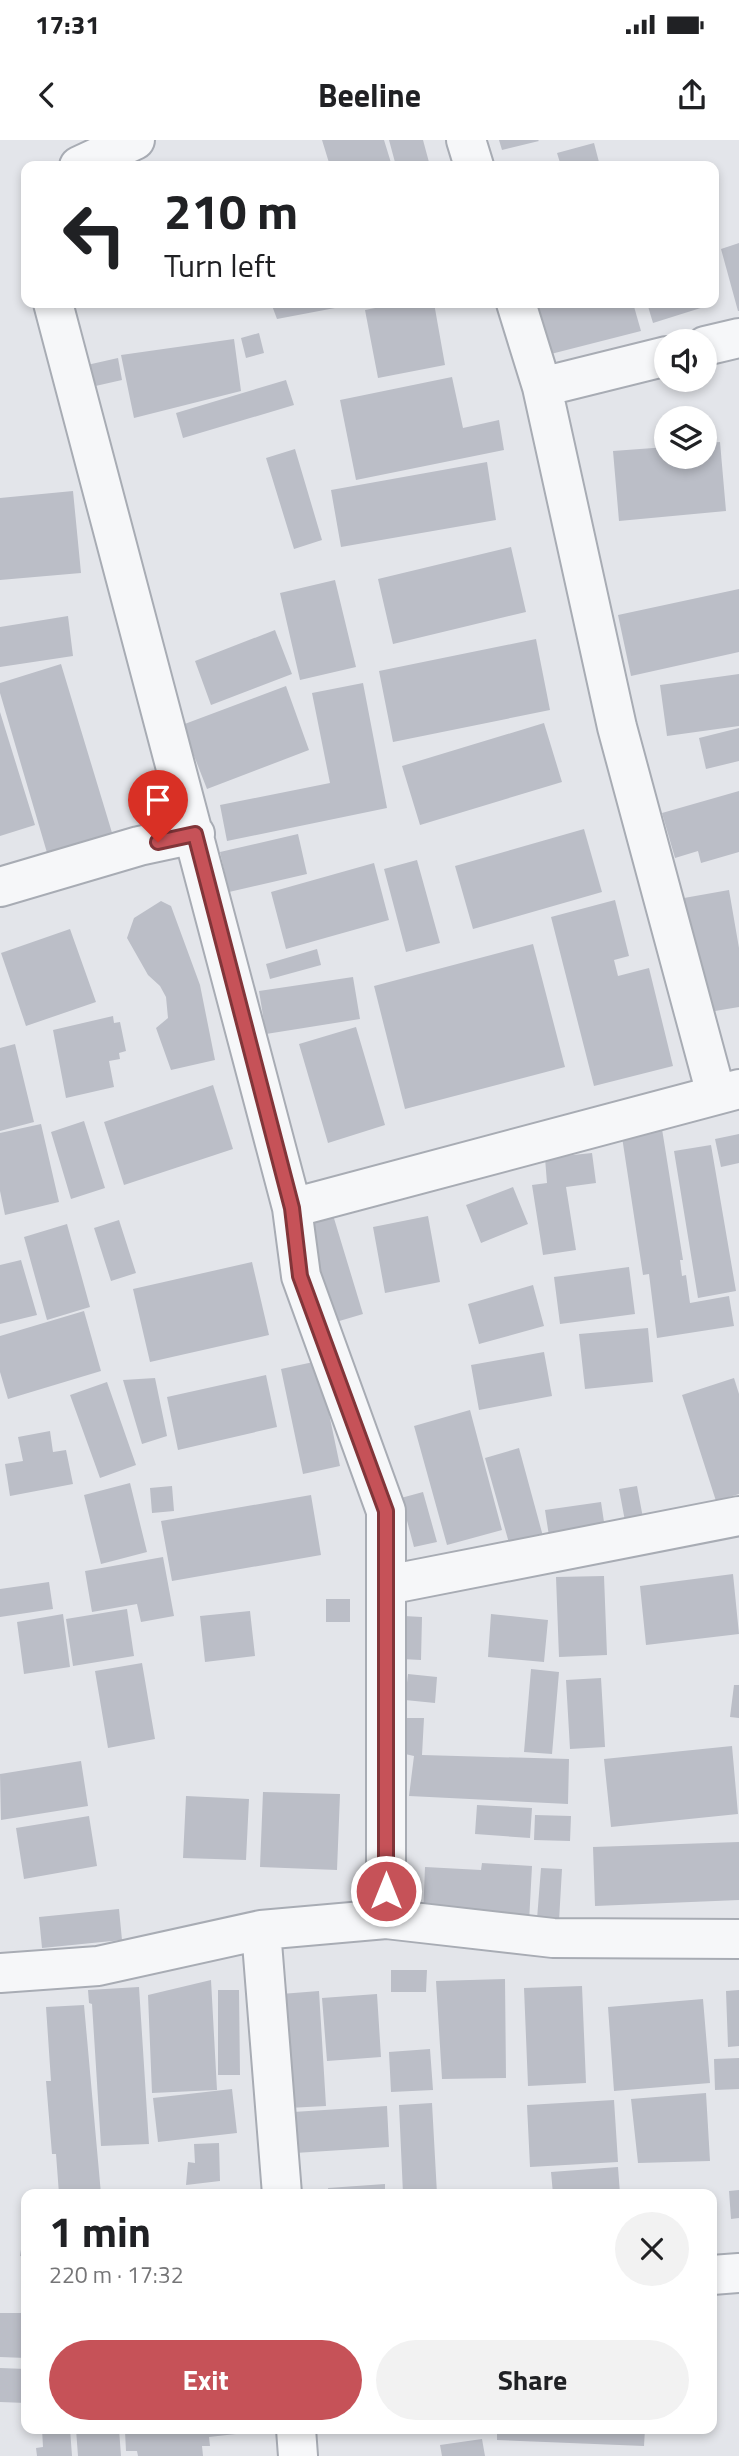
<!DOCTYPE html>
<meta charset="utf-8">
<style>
:root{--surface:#fff;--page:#f2f2f2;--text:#202124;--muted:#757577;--accent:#c65258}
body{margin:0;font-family:"Titillium Web",sans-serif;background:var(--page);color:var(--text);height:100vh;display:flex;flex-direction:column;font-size:26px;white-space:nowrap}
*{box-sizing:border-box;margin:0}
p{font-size:23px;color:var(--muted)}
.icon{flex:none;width:38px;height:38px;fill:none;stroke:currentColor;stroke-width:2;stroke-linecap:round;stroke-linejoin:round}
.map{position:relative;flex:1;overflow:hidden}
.details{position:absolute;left:21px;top:2049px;width:696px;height:245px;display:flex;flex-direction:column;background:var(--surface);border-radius:14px;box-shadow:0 4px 10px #0003}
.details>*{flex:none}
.banner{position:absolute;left:21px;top:21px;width:698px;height:147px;border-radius:14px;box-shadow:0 4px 10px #0003;background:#fff;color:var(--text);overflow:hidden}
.tools{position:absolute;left:654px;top:189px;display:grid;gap:14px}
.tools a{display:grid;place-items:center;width:63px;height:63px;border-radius:50%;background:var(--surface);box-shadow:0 4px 10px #0003;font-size:35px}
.pin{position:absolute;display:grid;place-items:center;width:60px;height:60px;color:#fff;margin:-72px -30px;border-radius:50% 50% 50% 0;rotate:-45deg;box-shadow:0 0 7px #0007}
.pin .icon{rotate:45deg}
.me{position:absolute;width:77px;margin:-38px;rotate:0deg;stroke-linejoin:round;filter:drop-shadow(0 0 5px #0008)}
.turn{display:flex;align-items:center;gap:24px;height:147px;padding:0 28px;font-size:32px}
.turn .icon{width:91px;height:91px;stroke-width:2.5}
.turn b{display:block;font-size:49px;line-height:60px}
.round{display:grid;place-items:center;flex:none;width:74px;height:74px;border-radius:37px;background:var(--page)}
.headline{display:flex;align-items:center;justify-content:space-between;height:119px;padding:0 28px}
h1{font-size:42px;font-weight:700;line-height:52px}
.cta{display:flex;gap:14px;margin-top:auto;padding:14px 28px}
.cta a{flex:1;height:80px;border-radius:42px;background:var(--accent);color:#fff;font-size:28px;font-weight:700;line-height:80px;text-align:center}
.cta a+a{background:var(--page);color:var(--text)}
.status{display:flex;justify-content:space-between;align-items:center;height:49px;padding:0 35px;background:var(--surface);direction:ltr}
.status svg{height:19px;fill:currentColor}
header{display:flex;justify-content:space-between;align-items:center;height:91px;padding:0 28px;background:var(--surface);font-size:32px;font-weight:700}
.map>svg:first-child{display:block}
.building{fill:#bbbec7}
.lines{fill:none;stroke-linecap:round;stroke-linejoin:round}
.minor-casing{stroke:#a8acb4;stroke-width:42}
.minor{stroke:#f6f7f9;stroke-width:38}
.route-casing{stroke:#813539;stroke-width:18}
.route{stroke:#c65258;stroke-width:12}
</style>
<div class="status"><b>17:31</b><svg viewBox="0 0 49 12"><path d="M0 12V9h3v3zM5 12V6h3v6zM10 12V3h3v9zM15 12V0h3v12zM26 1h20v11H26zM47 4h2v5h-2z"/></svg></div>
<header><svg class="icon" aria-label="back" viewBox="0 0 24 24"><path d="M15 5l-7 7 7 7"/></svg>Beeline<svg class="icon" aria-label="share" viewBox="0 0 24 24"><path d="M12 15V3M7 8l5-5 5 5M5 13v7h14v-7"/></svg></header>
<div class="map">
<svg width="739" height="2316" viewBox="0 0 739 2316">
<rect width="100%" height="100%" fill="#e3e5ea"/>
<path class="building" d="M322 0H384L392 26H330Z
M389 0H423L430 26H396Z
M499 0H538L539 1 502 10Z
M594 3 600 26H561L557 13Z
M739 103V171H738L721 109Z
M271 163H355L356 164 277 179Z
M401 163H434L445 225 378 238 365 170Z
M528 163H633L641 191 543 216Z
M647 163H706L707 166 653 183Z
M259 193 264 213 246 218 241 198Z
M234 199 241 251 134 278 121 215Z
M118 218 122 240 91 247 87 225Z
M452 237 463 288 499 280 504 310 356 340 340 260Z
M286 240 294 265 183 298 176 273Z
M720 302 726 371 619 381 613 311 667 307V317H705V303Z
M295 309 322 400 294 409 266 318Z
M487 322 496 380 341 407 331 350Z
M73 351 81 433 0 440V358Z
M511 407 526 472 393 504 378 439Z
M335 440 356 527 300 540 280 453Z
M739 449V512L631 536 618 475Z
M68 476 73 516 0 527V487Z
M275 490 292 534 211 565 195 521Z
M536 499 550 570 393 602 379 531Z
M61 524 113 696 48 716 0 553V543Z
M739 534V586L667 596 660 545Z
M363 543 387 668 227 701 220 665 330 643 312 553Z
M286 546 309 610 207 649 182 585Z
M0 572 35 685 0 696Z
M544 583 562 642 420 685 402 626Z
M739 588V621L706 629 699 598Z
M739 651V712L701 723 698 711 675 718 662 673Z
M584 689 602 752 473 789 455 726Z
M298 694 307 734 229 752 220 712Z
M417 720 440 803 406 812 384 729Z
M374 723 389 780 286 809 271 752Z
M729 750 739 808V867L703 873 684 758Z
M615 760 629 816 614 820 618 836 649 828 673 926 594 946 551 777Z
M161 761 171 766 200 845 215 920 171 930 156 888 168 878 166 857 160 846 148 835 127 798 134 778Z
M70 789 96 862 26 886 1 813Z
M533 804 565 927 405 969 374 846Z
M317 809 321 825 270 839 266 824Z
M353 837 360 879 266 894 259 851Z
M113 876 114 883 120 882 126 911 119 913 120 919 109 921 114 947 66 958 53 890Z
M356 887 385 985 328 1003 299 904Z
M15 904 34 982 0 991V908Z
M213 945 233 1009 124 1045 104 982Z
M84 981 105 1048 71 1059 51 992Z
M41 984 59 1062 5 1075 0 1051V993Z
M662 989 683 1120H680L682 1136 686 1135 690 1163 729 1156 734 1186 657 1198 649 1134 643 1135 622 997Z
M739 994V1023L721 1027 715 999Z
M711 1005 736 1151 698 1158 674 1011Z
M592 1013 596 1043 566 1047 576 1110 543 1115 532 1045 547 1043 545 1018Z
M513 1047 528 1084 481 1103 466 1065Z
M333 1075 363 1174 336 1182 305 1084Z
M428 1076 440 1142 385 1153 373 1087Z
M119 1080 136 1133 111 1141 94 1088Z
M67 1084 90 1167 47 1180 24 1097Z
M21 1120 37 1175 0 1184V1125Z
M252 1122 269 1195 150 1222 133 1149Z
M629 1127 635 1174 560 1184 554 1137Z
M533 1145 544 1186 479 1204 468 1164Z
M84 1171 101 1231 8 1259 0 1232V1196Z
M648 1188 653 1242 585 1249 579 1194Z
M544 1212 552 1256 479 1270 471 1225Z
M318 1221 340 1326 303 1334 281 1229Z
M266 1235 277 1287 178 1310 167 1257Z
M155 1238 167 1296 142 1304 123 1240Z
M734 1238 739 1254V1354L716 1361 682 1255Z
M107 1242 136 1325 100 1338 70 1255Z
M470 1270 502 1390 447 1405 414 1286Z
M50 1291 53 1312 66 1310 73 1344 10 1356 5 1324 23 1321 18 1297Z
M519 1308 544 1400 511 1410 485 1318Z
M130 1343 147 1412 101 1424 84 1355Z
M172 1346 174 1371 152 1373 150 1348Z
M637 1346 643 1378 625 1381 619 1349Z
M423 1352 437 1402 414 1407 401 1358Z
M311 1355 321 1415 172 1441 161 1381Z
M601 1362 606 1395 549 1396 545 1370Z
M163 1417 174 1476 141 1482 137 1464 92 1472 85 1431Z
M733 1434 739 1494 646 1505 640 1446Z
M604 1436 607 1515 559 1517 556 1437Z
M49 1442 53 1469 0 1477V1449Z
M326 1459H350V1482H326Z
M127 1469 134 1516 73 1526 66 1479Z
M250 1471 255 1516 205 1522 200 1476Z
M63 1474 70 1527 24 1534 17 1482Z
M491 1474 548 1480 544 1522 488 1517Z
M404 1476 422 1477 421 1520 402 1519Z
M142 1523 155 1599 108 1608 95 1531Z
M531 1529 559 1532 552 1614 524 1612Z
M408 1534 437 1537 435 1563 405 1560Z
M601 1538 605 1607 570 1609 566 1540Z
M734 1545H739V1578L730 1577Z
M406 1578H424L422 1615 569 1619 568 1664 409 1656 414 1616 405 1614Z
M732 1606 738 1674 611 1687 604 1619Z
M81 1621 88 1666 1 1680 0 1634Z
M263 1652 340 1654 337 1730 260 1727Z
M186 1656 249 1659 246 1720 183 1718Z
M477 1665 532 1668 530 1698 475 1694Z
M535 1675 571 1676 570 1701 534 1700Z
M89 1676 97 1726 24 1739 16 1688Z
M739 1702V1760L595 1766 593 1707Z
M482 1723 532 1726 529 1782 423 1777 425 1727 481 1730Z
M541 1728 562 1729 559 1781 537 1779Z
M119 1769 122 1800 42 1808 39 1777Z
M391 1830H427L426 1852H391Z
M505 1839 506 1938 442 1939 436 1841Z
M211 1840 217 1950 152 1953 148 1855Z
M582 1846 586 1943 528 1946 524 1848Z
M139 1847 149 2004 101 2006 92 1864 89 1863 88 1850Z
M218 1850H239L240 1935H218Z
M739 1850V1906L728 1907 726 1851Z
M319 1851 326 1966 288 1968 281 1854Z
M377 1854 381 1917 327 1921 322 1858Z
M703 1859 710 1943 614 1951 608 1867Z
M84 1865 101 2054H59L56 2014H52L46 1941H51L46 1867Z
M430 1909 433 1950 391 1952 389 1912Z
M739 1918V1949L715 1950 714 1919Z
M232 1949 237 1993 158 2002 153 1958Z
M706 1953 710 2021 638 2023 631 1959Z
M614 1960 618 2022 530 2027 527 1965Z
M432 1963 437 2054H403L399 1965Z
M387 1966 389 2007 295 2013 293 1972Z
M219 2003 220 2041 186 2045 188 2022 195 2023 194 2004Z
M618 2027 620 2054H553L551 2032Z
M385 2044V2054H329L328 2048Z
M739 2050V2078L731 2079 729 2051Z
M25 2083 26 2084V2117L20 2116Z
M0 2173H26V2218L0 2217Z
M0 2228 26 2229V2263L0 2262Z
M42 2289H70L72 2316H37L36 2308 43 2307Z
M76 2289H119L121 2316H78Z
M128 2289H262V2291L209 2297 210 2306H202L203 2316H138L137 2311H126L125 2291Z
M497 2289H645L644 2306 497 2300Z
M482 2299 485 2316H442L440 2305Z"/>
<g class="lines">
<g class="minor-casing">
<path id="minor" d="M466 0 474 26
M79 26 135 0
M53 163 292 1068 301 1136 386 1371V1779
M516 163 542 247 617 587 716 954
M705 206 739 198
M542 247 667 216
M0 747 139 706 195 694
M292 1068 739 949
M387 1445 739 1376
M261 1790 282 2054
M0 1833 98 1826 261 1790 386 1779 553 1798 739 1799
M712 2135 739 2133
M296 2289 298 2316"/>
</g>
<use href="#minor" class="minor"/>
</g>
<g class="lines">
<g class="route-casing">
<path id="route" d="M158 702 195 694 292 1068 300 1136 386 1371V1751"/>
</g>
<use href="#route" class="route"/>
</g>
</svg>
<div class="tools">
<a><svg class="icon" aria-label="sound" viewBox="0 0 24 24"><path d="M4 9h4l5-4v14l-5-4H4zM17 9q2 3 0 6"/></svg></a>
<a><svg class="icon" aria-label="layers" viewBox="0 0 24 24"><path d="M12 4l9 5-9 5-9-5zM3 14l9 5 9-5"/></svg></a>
</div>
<div class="pin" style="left:158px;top:702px;background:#d93025"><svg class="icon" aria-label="arrive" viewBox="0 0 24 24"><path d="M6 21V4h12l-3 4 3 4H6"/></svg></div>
<svg class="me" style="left:386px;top:1751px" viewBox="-20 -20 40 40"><circle r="17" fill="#c65258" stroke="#fff" stroke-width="3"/><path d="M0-11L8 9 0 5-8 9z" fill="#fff"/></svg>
<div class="banner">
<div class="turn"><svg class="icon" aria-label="left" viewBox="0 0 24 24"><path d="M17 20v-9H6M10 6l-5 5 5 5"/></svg><div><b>210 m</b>Turn left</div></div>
</div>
<section class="details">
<div class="headline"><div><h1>1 min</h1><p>220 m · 17:32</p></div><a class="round"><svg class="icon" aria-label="close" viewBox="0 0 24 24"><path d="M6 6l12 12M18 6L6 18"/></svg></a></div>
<div class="cta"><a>Exit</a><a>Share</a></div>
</section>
</div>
